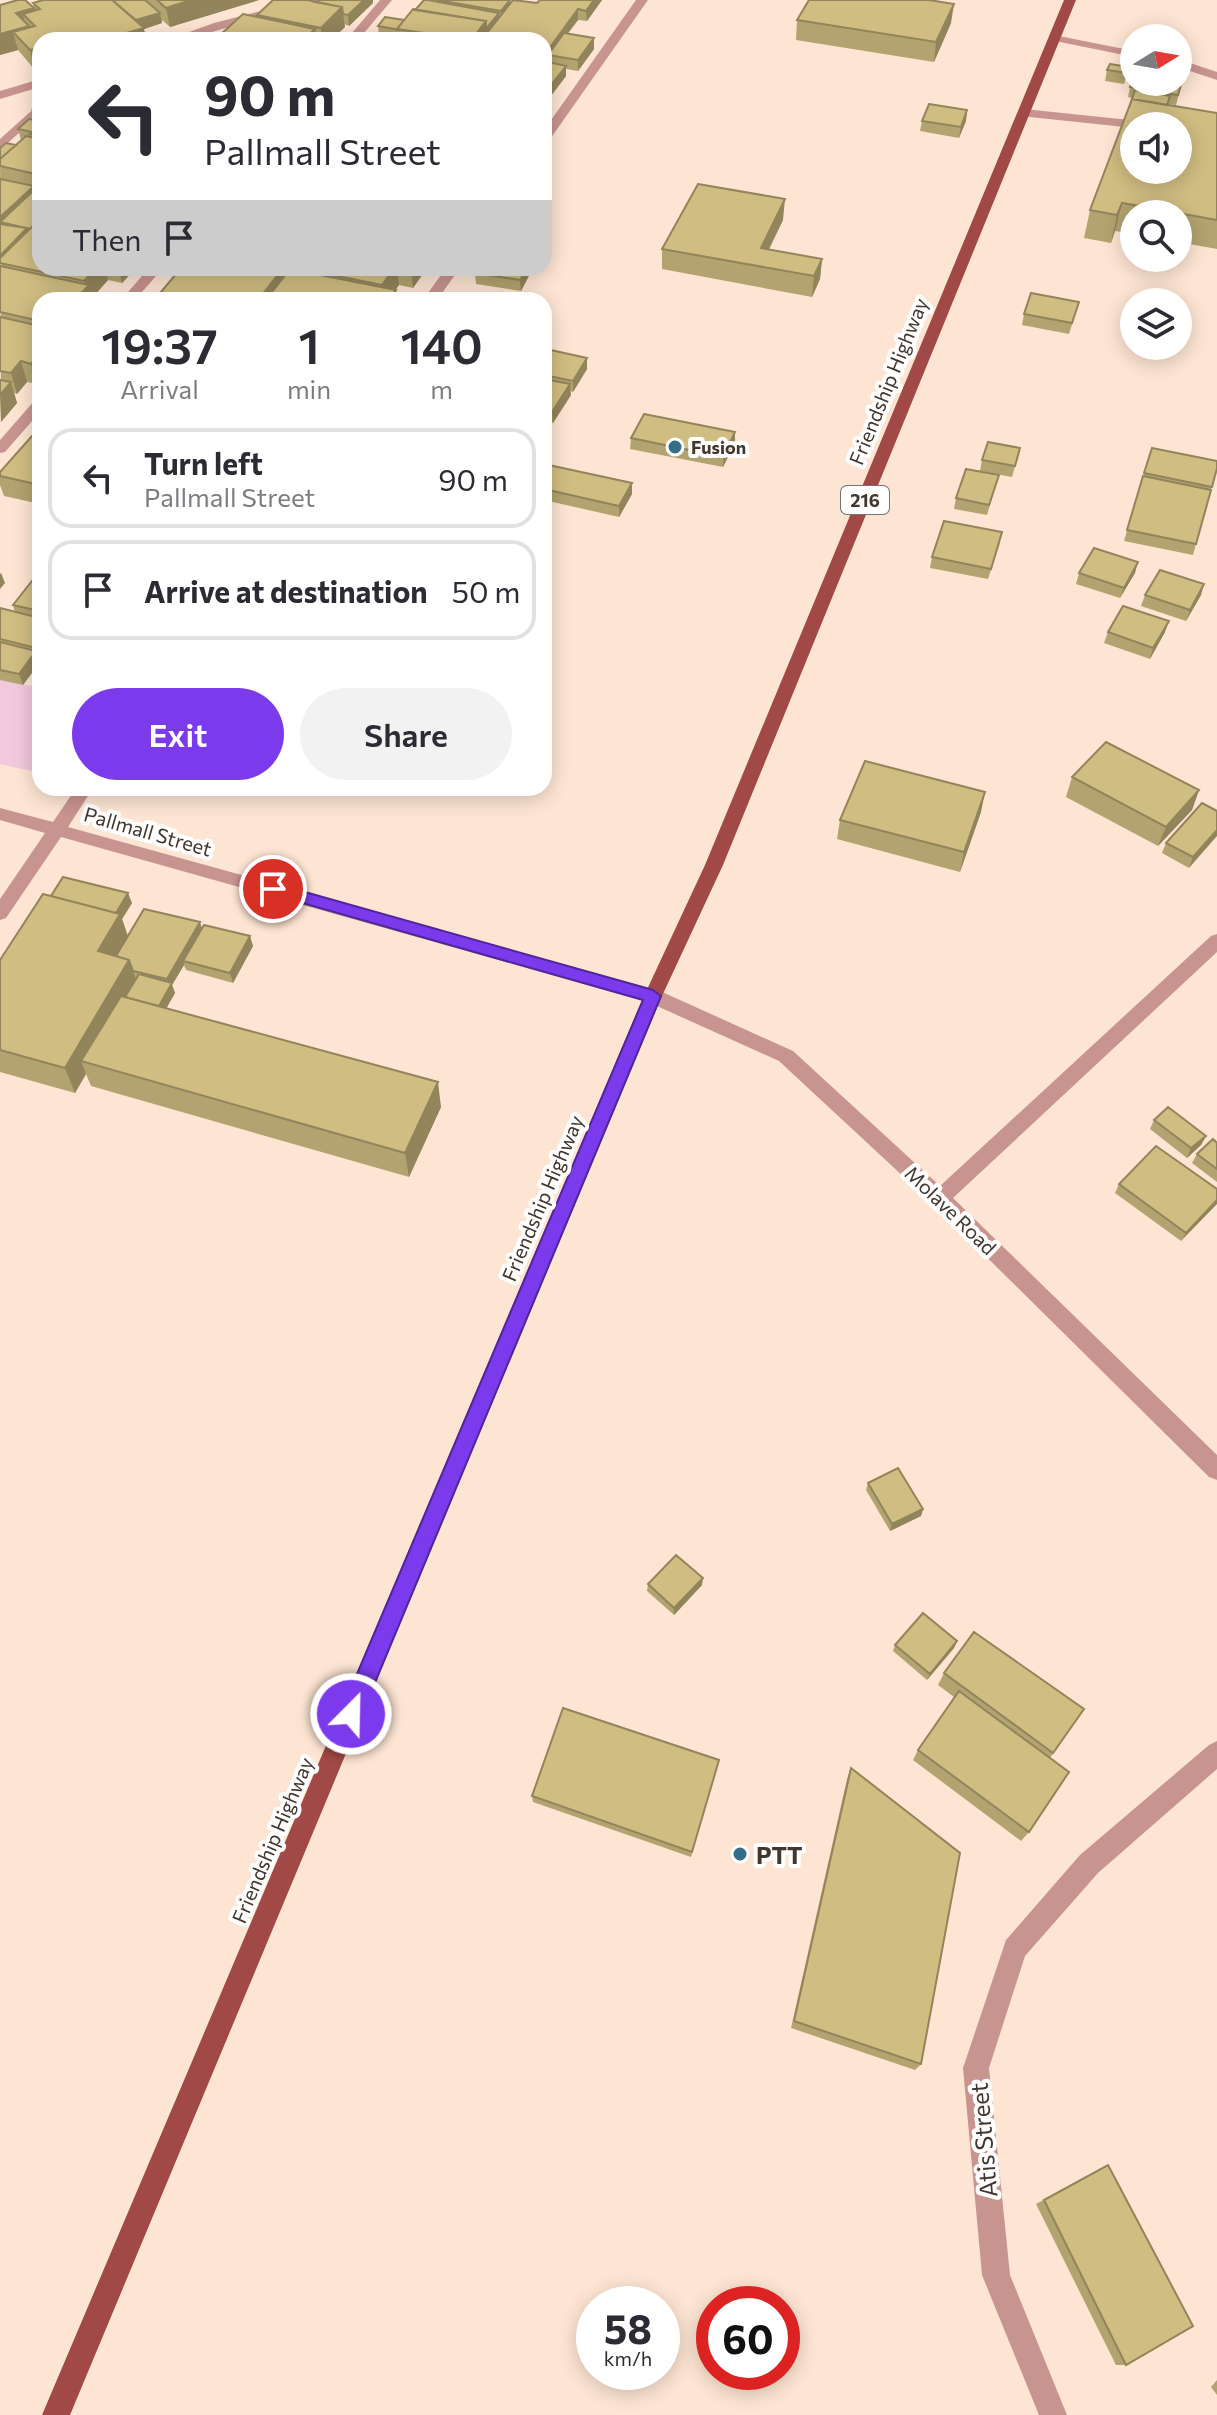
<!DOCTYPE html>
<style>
:root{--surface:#fff;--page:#f2f2f3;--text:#2b2b33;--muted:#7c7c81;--line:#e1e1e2;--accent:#7c3aed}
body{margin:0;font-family:Commissioner,sans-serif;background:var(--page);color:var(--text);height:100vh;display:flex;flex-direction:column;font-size:30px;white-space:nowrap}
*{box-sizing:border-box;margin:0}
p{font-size:26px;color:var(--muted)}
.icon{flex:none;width:44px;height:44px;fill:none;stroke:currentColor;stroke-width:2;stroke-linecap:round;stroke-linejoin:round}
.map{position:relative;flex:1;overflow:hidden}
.details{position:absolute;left:32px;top:292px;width:520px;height:504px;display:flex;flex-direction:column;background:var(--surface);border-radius:24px;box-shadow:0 4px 20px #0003}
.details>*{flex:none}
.top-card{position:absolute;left:32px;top:32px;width:520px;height:244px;border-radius:24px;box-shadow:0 4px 20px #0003;background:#fff;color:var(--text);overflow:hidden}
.needle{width:52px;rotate:79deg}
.fabs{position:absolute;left:1120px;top:24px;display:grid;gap:16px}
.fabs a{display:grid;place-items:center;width:72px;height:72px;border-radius:50%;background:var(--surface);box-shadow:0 4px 20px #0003;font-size:40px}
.speed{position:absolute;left:576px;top:2286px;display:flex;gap:16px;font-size:40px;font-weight:700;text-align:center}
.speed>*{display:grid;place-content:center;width:104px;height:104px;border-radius:50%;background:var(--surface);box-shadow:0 4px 20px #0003;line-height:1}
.speed small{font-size:20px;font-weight:400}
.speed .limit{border:12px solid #d22;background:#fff;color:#111}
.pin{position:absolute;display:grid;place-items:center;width:68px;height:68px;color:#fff;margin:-34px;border:4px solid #fff;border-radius:50%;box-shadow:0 2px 8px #0007}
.me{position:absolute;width:88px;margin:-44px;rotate:23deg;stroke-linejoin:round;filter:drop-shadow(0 0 6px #0008)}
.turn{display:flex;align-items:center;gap:28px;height:168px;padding:0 40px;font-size:36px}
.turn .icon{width:104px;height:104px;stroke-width:2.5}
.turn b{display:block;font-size:56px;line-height:68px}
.then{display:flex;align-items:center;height:76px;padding:0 40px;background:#0003;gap:16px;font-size:30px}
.eta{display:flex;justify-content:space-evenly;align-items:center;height:136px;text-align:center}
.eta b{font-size:48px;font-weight:600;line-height:56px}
.primary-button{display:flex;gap:16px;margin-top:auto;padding:16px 40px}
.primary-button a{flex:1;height:92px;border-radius:48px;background:var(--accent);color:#fff;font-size:32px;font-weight:600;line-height:92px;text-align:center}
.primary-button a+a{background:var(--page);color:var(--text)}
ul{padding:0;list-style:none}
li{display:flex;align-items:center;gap:24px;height:100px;margin:0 16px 12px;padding:0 24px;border:4px solid var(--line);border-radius:24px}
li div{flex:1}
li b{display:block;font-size:30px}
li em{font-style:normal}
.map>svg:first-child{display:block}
.green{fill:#f2c9dc}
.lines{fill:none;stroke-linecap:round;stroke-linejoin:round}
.minor{fill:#c89490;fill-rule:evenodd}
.major{fill:#a14946;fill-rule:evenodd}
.wall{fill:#b3a370}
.shaded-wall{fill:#92845b}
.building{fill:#d0bd82;stroke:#92845b;stroke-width:2;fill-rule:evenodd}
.route{fill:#7c3aed;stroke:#51269a;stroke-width:2}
.poi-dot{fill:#336e86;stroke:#fff;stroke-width:3}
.labels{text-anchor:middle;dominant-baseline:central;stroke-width:8;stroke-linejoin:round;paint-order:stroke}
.far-poi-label{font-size:18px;font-weight:bold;fill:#42362d;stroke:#fff;text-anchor:start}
.shield{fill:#fff;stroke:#7b726c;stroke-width:2}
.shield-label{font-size:18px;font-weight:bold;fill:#42362d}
.street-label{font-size:20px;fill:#42362d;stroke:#fff}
.near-poi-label{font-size:24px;font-weight:bold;fill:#42362d;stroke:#fff;text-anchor:start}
.near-street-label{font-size:24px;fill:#42362d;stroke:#fff}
</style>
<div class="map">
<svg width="1217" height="2415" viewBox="0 0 1217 2415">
<rect width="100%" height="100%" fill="#fee5d3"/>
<path class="green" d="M0 679 40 688V773L0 764Z"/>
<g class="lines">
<path class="minor" d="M304 0H323L184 40H167L214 23Z
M380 0H392L358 40H346Z
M636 0H648L548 142 544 143V130Z
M1054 35 1134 51V57L1050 40V36Z
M1178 59 1217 72V80L1178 67Z
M40 79V87L0 99V91Z
M40 103V114L0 150V139Z
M1024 109 1149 122 1155 126 1134 128 1020 116 1018 113Z
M149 268H163L135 300H121Z
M446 268H460L437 300H423Z
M40 399V412L5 452 0 453V440L35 400Z
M76 788H93L68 827 660 991 793 1051 940 1186 1211 936 1217 934V952L953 1198 1217 1455V1480L1209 1477 933 1204 779 1061 648 1002 61 837 6 918 0 920V899L45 833 0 820V808L53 822Z
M1217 1741V1769L1098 1873 1025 1956 989 2068 1010 2275 1067 2415H1039L982 2275 963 2068 1006 1940 1080 1855 1209 1745Z"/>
<path class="major" d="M1064 0H1076L723 865 662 996 70 2415H42L644 996 705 865Z"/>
</g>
<path class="wall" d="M43 0H259L170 27 162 20V23L144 29 40 40 35 70 18 50 0 55V5L34 8V10L33 3Z
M319 0H373V3L349 26 344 24 345 27 331 40H220L219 36 257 17V15Z
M424 0H510V4L537 3 540 0H602L587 21 578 20 567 34 594 49 578 71 566 69V76L544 105V40H385L395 39 379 37 378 26 404 20Z
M797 20 951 23 934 62 796 40Z
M1129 67 1124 84 1105 81 1107 70Z
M1183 78 1176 105 1168 104V105L1217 113V249L1178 242V214H1134V234L1115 231 1111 243 1084 238 1090 210 1132 98 1128 97 1130 87Z
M40 102V268H136L122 283 108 280 92 298 93 300H40V380L37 384 27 382 17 394 14 393 17 403 1 422 0 148 16 145 21 140 18 129 35 120 33 109Z
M967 110 966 121 959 138 920 131 922 121Z
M783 220 769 250 822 259 820 279 812 297 662 269V249Z
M181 268H425V271L413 288 399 285 395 290 397 300H156V298Z
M533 268 521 291 476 284 475 273Z
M1076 312 1069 334 1022 325 1024 314Z
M544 352 587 358V369L573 392 570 391 571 395 553 423 549 422V425L544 433Z
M40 427V504L4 496 0 485V472Z
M631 438 735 443 723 467 630 449Z
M1020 448 1012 477 980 471 982 460Z
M544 464 632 483V494L619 517 544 500Z
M1217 468 1193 555 1124 541 1144 473Z
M999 475 987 515 954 509 956 498Z
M1000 543 988 579 930 568 932 557Z
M1079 573H1135L1120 598 1076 584Z
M40 578V662L23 685 0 680V608L15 612 13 605Z
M1145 595H1201L1186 621 1141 606Z
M1108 632H1165L1150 659 1104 643Z
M1072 777 1199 790 1192 810 1158 846 1066 797Z
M1217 811 1189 868 1162 853 1166 843Z
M981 812 960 872 837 839 840 820Z
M51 896 132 903 122 919 128 936 202 928 253 946 233 983 186 970 184 965 172 985 175 993 166 1008 441 1107 409 1177 91 1086 86 1074 75 1093 0 1072V960Z
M1154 1120 1206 1136 1201 1145 1187 1158 1150 1129Z
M1217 1143V1182L1192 1163 1197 1154Z
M1119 1184 1217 1189 1181 1241 1115 1193Z
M868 1483 923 1509 921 1516 890 1531 866 1490Z
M648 1584 702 1585 674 1615 647 1591Z
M957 1641 954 1648 927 1680 893 1651 895 1645Z
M944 1673 1084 1709 1050 1758 1029 1832 1021 1841 913 1760 918 1750 954 1697 938 1685Z
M719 1760 691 1857 533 1802 532 1796Z
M851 1768 921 2064 915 2070 791 2028 847 1779Z
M1108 2165 1126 2365H1116L1036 2204 1098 2170Z
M1217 2380V2395L1211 2387Z"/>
<path class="shaded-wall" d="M191 0H259L170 27 166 8Z
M364 0H373V3L349 26 348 15Z
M510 0V10L502 21 501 11Z
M594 0H602L587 21 586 11Z
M954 4 951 23 934 62 936 42Z
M342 7 345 27 331 40H322L321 28Z
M34 8 39 28 35 26 23 14 26 27 29 26 34 46 13 32 18 50 0 55V34L16 13Z
M578 9V20L551 56 548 55V60V50Z
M160 13 162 23 144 29 147 40H102L131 22Z
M499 13V24L486 40 483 38V40H471L486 21Z
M315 29 316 40H304Z
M594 38V49L578 71V60Z
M40 48V69L35 70 30 50Z
M566 66V76L544 105V94Z
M967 110 966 121 959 138 961 127Z
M34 186 36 197 0 222 2 228 0 230V217Z
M785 199 783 220 759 268 761 248Z
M1122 203 1115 231 1111 243 1117 215Z
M27 228 33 248 0 263V256Z
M822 259 820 279 812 297 814 276Z
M96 268H105L108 280 92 298 93 300H75L86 289 84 281Z
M119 268H136L122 283Z
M283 268H297V271L278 300H258Z
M394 268H397L399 285 388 300H384L382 285Z
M411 268H425V271L413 288Z
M527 268H533L521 291 520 280Z
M396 290 397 300H389Z
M40 353V380L37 384 31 364Z
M587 358V369L573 392V381Z
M21 361 27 382 17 394 11 373Z
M11 382 17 403 1 422 0 395Z
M570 384 571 395 553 423 552 412Z
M549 414V425L544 433V422Z
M735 432V443L723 467V457Z
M632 483V494L619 517V506Z
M1138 562 1135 573 1120 598 1124 588Z
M1 573 5 583 0 589V574Z
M1204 584 1201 595 1186 621 1190 610Z
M1169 621 1165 632 1150 659 1153 648Z
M36 651 40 662 23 685 19 674Z
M1199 790 1192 810 1158 846 1166 827Z
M985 792 981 812 960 872 964 852Z
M1217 830V836L1189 868 1193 857Z
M128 893 132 903 122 919 129 940 114 966 98 951 111 922Z
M200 922 203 932 183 961 184 965 172 985 175 993 157 1025 154 1015 170 987 167 979Z
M250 936 253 946 233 983 230 973Z
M129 960 138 985 81 1061 86 1074 75 1093 65 1068Z
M438 1082 441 1107 409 1177 405 1153Z
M1206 1136 1201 1145 1187 1158 1191 1148Z
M1217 1200V1204L1181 1241 1186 1233Z
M923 1509 921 1516 890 1531 892 1524Z
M703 1578 702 1585 674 1615V1608Z
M957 1641 954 1648 927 1680 930 1674Z"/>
<path class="building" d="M18 0H25L34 8 16 13 29 26 0 34V5Z
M43 0H112L144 28 102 40H40V48L30 50 13 32 35 26 23 14 40 9 33 3Z
M112 0H145L160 13 136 20Z
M157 0H191L166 8Z
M273 0H307L342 7 321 28 257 15Z
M319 0H364L348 15 343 14 342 7 315 2Z
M424 0H428L499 13 486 29V21L415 10Z
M437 0H510L501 11Z
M513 0 537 3 540 0H594L586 11 578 9 548 50 544 49V40H491L483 38Z
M809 0H929L954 4 936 42 797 20Z
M413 9 486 21 471 40 397 29Z
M243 14 315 29 304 40H240L219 36Z
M385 17 404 20 397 29 400 30 378 26Z
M564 33 594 38 578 60 548 55Z
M544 61 566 66 544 94Z
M1110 64 1129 67 1127 73 1107 70Z
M1134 77V82H1178V77L1183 78 1178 95 1130 87Z
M1135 90 1170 96 1167 105 1132 99 1129 108Z
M1132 99 1217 113V220L1122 203 1117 215 1090 210ZM1134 126H1178V170H1134Z
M40 102V110L33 109Z
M929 104 967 110 961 127 922 121Z
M29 119 40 121V125L32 132 18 129Z
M40 125V136L30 134Z
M26 136 40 139V175L0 166V159Z
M6 143 16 145 0 159V148Z
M0 179 34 186 0 217Z
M698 184 785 199 761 248 822 259 814 276 662 249Z
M33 191 40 193V219L30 229 0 222Z
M40 219V268H96L84 281 0 263V258Z
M0 224 27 228 0 256Z
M0 266 89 285 75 300H40V321L0 312Z
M181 268H283L258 300H164L156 298Z
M297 268H394L382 285Z
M478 268H527L520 280 475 273Z
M290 269 396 290 389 300H266Z
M1031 293 1079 302 1072 323 1024 314Z
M0 317 40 326V353L31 364 21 361 11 373 0 371Z
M546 349 587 358 573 381 544 375V352Z
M544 379 570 384 552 412 544 411Z
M0 380 11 382 0 395Z
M544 413 549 414 544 422Z
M644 414 735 432 723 457 631 438Z
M40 427V485L0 476V472Z
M988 442 1020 448 1015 466 982 460Z
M1152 448 1217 461V468L1212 487 1144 473Z
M544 464 632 483 619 506 544 489Z
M966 469 999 475 989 505 956 498Z
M1143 476 1211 490 1196 544 1127 530Z
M944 521 1002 532 991 569 932 557Z
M1094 548 1138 562 1124 588 1079 573Z
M1160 570 1204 584 1190 610 1145 595Z
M35 577 40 578V611L13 605Z
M1123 606 1169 621 1153 648 1108 632Z
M0 608 40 618V649L0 639Z
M0 642 36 651 19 674 0 670Z
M1106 742 1199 790 1166 827 1072 777Z
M865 761 985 792 964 852 840 820Z
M1202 803 1217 811V830L1193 857 1166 843Z
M63 877 128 893 116 913 51 896Z
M43 894 120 914 98 951 129 960 65 1068 0 1050V960Z
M144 909 200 922 167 979 133 971 129 960 116 956Z
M204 925 250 936 230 973 183 961Z
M139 974 172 983 159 1006 125 997Z
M121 996 438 1082 405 1153 81 1061Z
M1168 1107 1206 1136 1191 1148 1154 1120Z
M1213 1139 1217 1143V1169L1197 1154Z
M1156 1146 1217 1189V1200L1186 1233 1119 1184Z
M898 1468 923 1509 892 1524 868 1483Z
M676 1555 703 1578 674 1608 648 1584Z
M923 1613 957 1641 930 1674 895 1645Z
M974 1632 1084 1709 1053 1753 944 1673Z
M959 1691 1069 1772 1029 1832 918 1750Z
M563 1708 719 1760 692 1852 532 1796Z
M851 1768 960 1853 921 2064 794 2021Z
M1108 2165 1193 2326 1126 2365 1044 2200Z"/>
<path class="route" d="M273 883 653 990 661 996 359 1721 351 1724 343 1721 340 1714 643 1000 267 893 265 889Z"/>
<g class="poi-dot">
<circle cx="675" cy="447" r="8"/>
<circle cx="740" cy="1854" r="8"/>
</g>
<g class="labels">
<g class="far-poi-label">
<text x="691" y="447">Fusion</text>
</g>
<rect class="shield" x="841" y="486" width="48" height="28" rx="6"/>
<g class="shield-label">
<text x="865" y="500">216</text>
</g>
<g class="street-label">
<text transform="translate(888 381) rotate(-68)">Friendship Highway</text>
<text transform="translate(148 831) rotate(16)">Pallmall Street</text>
<text transform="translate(542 1198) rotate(-67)">Friendship Highway</text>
<text transform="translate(951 1210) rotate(44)">Molave Road</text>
<text transform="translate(272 1840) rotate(-67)">Friendship Highway</text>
</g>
<g class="near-poi-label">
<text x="756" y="1854">PTT</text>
</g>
<g class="near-street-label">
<text transform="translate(983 2140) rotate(-95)">Atis Street</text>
</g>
</g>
</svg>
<div class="fabs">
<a><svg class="needle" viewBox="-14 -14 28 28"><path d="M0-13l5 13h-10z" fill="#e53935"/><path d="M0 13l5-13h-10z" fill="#7c7c81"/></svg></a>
<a><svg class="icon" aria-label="sound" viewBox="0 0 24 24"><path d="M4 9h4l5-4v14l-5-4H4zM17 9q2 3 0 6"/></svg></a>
<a><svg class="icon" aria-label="search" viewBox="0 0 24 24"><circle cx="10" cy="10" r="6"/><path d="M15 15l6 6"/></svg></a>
<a><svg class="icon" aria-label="layers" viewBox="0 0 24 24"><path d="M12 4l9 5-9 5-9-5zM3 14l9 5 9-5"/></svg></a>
</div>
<div class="speed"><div>58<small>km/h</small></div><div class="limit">60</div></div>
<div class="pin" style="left:273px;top:889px;background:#d93025"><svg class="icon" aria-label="arrive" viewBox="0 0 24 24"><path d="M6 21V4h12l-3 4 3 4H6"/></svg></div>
<svg class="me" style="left:351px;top:1714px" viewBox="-20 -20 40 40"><circle r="17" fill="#7c3aed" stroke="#fff" stroke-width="3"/><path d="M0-11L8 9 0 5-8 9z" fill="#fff"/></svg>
<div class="top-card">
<div class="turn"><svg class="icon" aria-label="left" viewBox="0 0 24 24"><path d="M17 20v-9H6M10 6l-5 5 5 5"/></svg><div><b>90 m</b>Pallmall Street</div></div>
<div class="then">Then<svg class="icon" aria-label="arrive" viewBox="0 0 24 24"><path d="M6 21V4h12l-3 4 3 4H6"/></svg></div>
</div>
<section class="details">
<div class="eta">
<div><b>19:37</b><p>Arrival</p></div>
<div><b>1</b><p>min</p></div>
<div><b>140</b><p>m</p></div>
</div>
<ul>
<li><svg class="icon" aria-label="left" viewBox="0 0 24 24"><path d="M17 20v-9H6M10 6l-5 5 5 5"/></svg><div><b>Turn left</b><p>Pallmall Street</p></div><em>90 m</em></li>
<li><svg class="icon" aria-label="arrive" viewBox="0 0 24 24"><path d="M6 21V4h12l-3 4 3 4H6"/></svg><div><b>Arrive at destination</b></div><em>50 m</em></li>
</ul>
<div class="primary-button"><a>Exit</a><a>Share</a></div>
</section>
</div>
